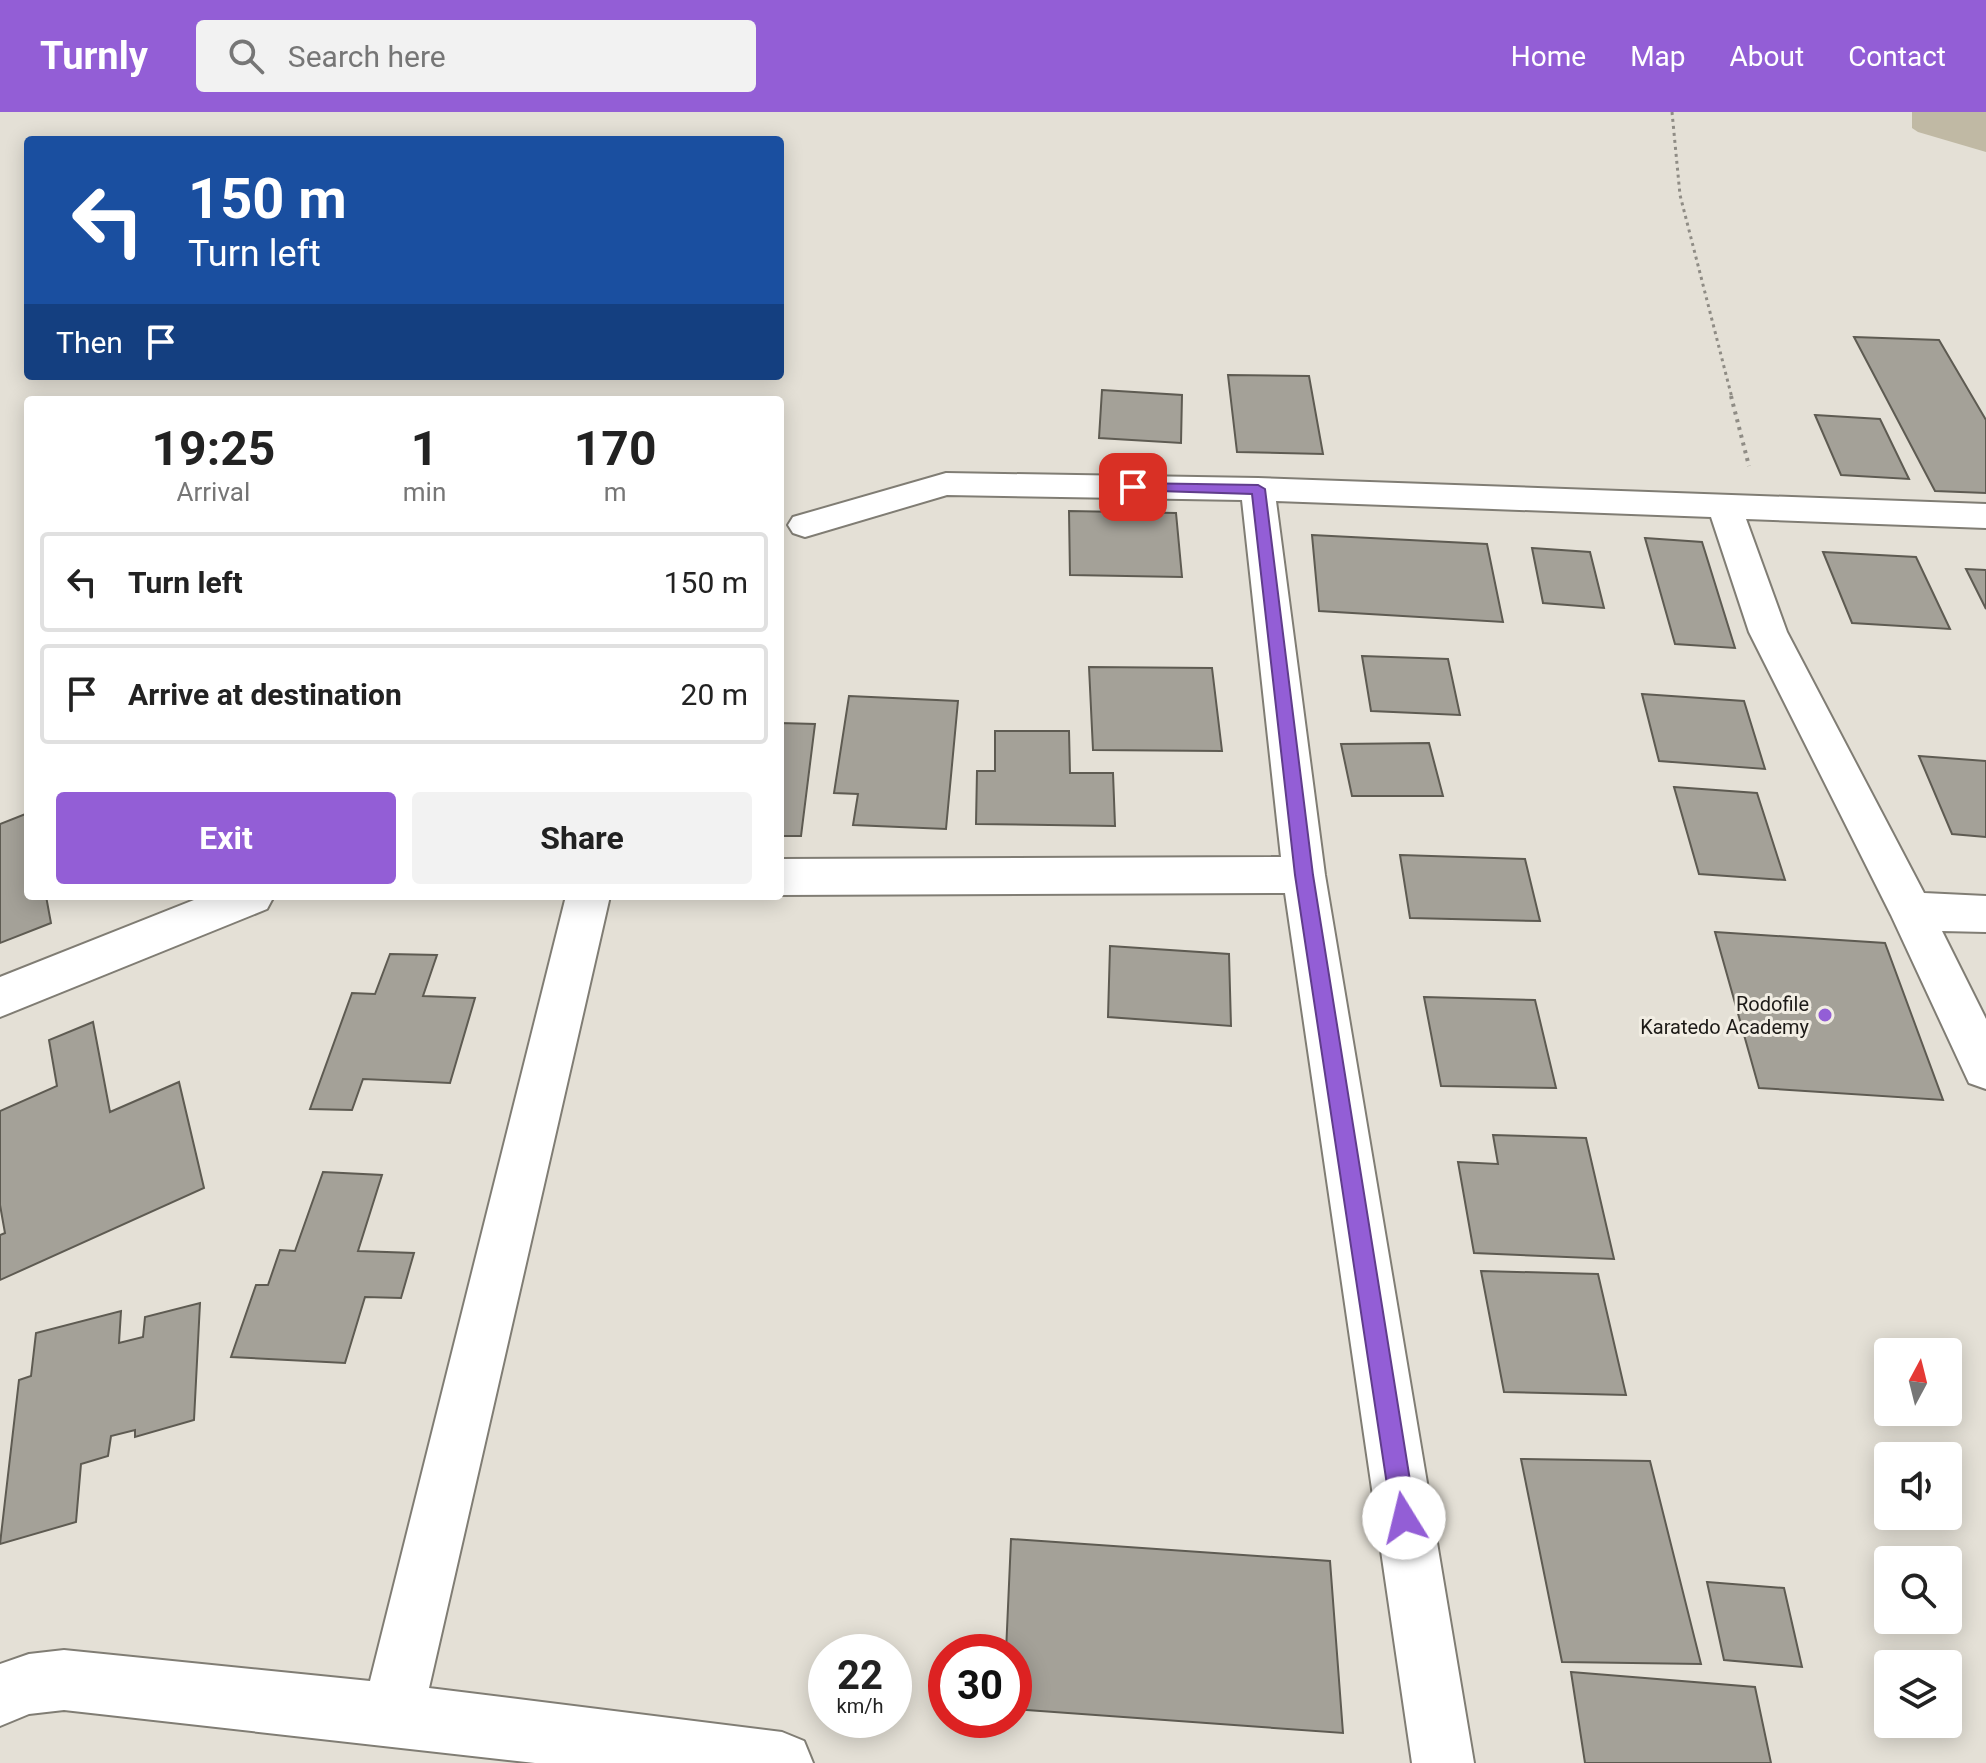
<!DOCTYPE html>
<style>
:root{--surface:#fff;--page:#f2f2f2;--text:#222;--muted:#767676;--line:#e0e0e0;--accent:#935ed6}
body{margin:0;font-family:Roboto,sans-serif;background:var(--page);color:var(--text);height:100vh;display:flex;flex-direction:column;font-size:30px;white-space:nowrap}
*{box-sizing:border-box;margin:0}
p{font-size:26px;color:var(--muted)}
.icon{flex:none;width:44px;height:44px;fill:none;stroke:currentColor;stroke-width:2;stroke-linecap:round;stroke-linejoin:round}
.map{position:relative;flex:1;overflow:hidden}
.side{position:absolute;left:24px;top:284px;width:760px;height:504px;display:flex;flex-direction:column;background:var(--surface);border-radius:8px;box-shadow:0 4px 20px #0003}
.side>*{flex:none}
.top-card{position:absolute;left:24px;top:24px;width:760px;height:244px;border-radius:8px;box-shadow:0 4px 20px #0003;background:#1a4fa0;color:#fff;overflow:hidden}
.needle{width:52px;rotate:7deg}
.fabs{position:absolute;left:1874px;top:1226px;display:grid;gap:16px}
.fabs a{display:grid;place-items:center;width:88px;height:88px;border-radius:8px;background:var(--surface);box-shadow:0 4px 20px #0003;font-size:40px}
.speed{position:absolute;left:808px;top:1522px;display:flex;gap:16px;font-size:40px;font-weight:700;text-align:center}
.speed>*{display:grid;place-content:center;width:104px;height:104px;border-radius:50%;background:var(--surface);box-shadow:0 4px 20px #0003;line-height:1}
.speed small{font-size:20px;font-weight:400}
.speed .limit{border:12px solid #d22;background:#fff;color:#111}
.pin{position:absolute;display:grid;place-items:center;width:68px;height:68px;color:#fff;margin:-34px;border-radius:16px;box-shadow:0 4px 12px #0006}
.me{position:absolute;width:88px;margin:-44px;rotate:351deg;stroke-linejoin:round;filter:drop-shadow(0 0 6px #0008)}
.turn{display:flex;align-items:center;gap:28px;height:168px;padding:0 32px;font-size:36px}
.turn .icon{width:104px;height:104px;stroke-width:2.5}
.turn b{display:block;font-size:56px;line-height:68px}
.then{display:flex;align-items:center;height:76px;padding:0 32px;background:#0003;gap:16px;font-size:30px}
.eta{display:flex;justify-content:space-evenly;align-items:center;height:136px;text-align:center}
.eta b{font-size:48px;font-weight:700;line-height:56px}
.button{display:flex;gap:16px;margin-top:auto;padding:16px 32px}
.button a{flex:1;height:92px;border-radius:8px;background:var(--accent);color:#fff;font-size:32px;font-weight:700;line-height:92px;text-align:center}
.button a+a{background:var(--page);color:var(--text)}
ul{padding:0;list-style:none}
li{display:flex;align-items:center;gap:24px;height:100px;margin:0 16px 12px;padding:0 16px;border:4px solid var(--line);border-radius:8px}
li div{flex:1}
li b{display:block;font-size:30px}
li em{font-style:normal}
header{display:flex;align-items:center;gap:48px;box-sizing:border-box;height:112px;padding:0 40px;background:var(--accent);color:#fff}
header strong{font-size:38px}
nav{display:flex;gap:44px;margin-inline-start:auto;font-size:28px}
.search{width:560px;height:72px;background:var(--page);display:flex;align-items:center;gap:20px;box-sizing:border-box;padding:0 28px;border-radius:8px;color:var(--muted);font-size:30px}
.map>svg:first-child{display:block}
.green{fill:#c0b9a4}
.building{fill:#a4a198;stroke:#5e5b52;stroke-width:2}
.lines{fill:none;stroke-linecap:round;stroke-linejoin:round}
.minor-casing{stroke:#807d74;stroke-width:4}
.path-far1{stroke:#8f8c85;stroke-width:3;stroke-dasharray:3 4;stroke-linecap:butt}
.path{stroke:#8f8c85;stroke-width:4;stroke-dasharray:3 5;stroke-linecap:butt}
.minor{fill:#fff;fill-rule:evenodd}
.route{fill:#935ed6;stroke:#603d8b;stroke-width:2}
.poi-dot{fill:#935ed6;stroke:#f1ede3;stroke-width:3}
.labels{text-anchor:middle;dominant-baseline:central;stroke-width:6;stroke-linejoin:round;paint-order:stroke}
.poi-label{font-size:20px;fill:#1c1a17;stroke:#f1ede3;text-anchor:end}
</style>
<header>
<strong>Turnly</strong>
<div class="search"><svg class="icon" aria-label="search" viewBox="0 0 24 24"><circle cx="10" cy="10" r="6"/><path d="M15 15l6 6"/></svg>Search here</div>
<nav><a>Home</a><a>Map</a><a>About</a><a>Contact</a></nav>
</header>
<div class="map">
<svg width="1986" height="1651" viewBox="0 0 1986 1651">
<rect width="100%" height="100%" fill="#e4e0d6"/>
<path class="green" d="M1912 0H1986V40L1918 20 1912 16Z"/>
<path class="building" d="M1854 225 1939 228 1986 308V381L1935 379Z
M1228 263 1309 264 1323 342 1237 340Z
M1102 278 1182 283 1181 331 1099 326Z
M1815 303 1880 307 1909 367 1841 363Z
M1069 399 1176 401 1182 465 1070 463Z
M1312 423 1487 432 1503 510 1319 499Z
M1645 426 1702 430 1735 536 1675 532Z
M1532 436 1590 440 1604 496 1543 491Z
M1823 440 1916 445 1950 517 1852 511Z
M1966 457 1986 458V497Z
M1362 544 1448 547 1460 603 1371 599Z
M1089 555 1212 556 1222 639 1093 638Z
M1642 582 1744 589 1765 657 1659 649Z
M849 584 958 589 946 717 853 713 858 682 834 681Z
M780 611 815 612 801 724H780Z
M995 619H1069L1070 661H1113L1115 714 976 712 977 659H995Z
M1429 631 1443 684H1352L1341 632Z
M1919 644 1986 649V725L1952 722Z
M1674 675 1757 681 1785 768 1699 762Z
M28 701V784H46L51 811 0 831V712Z
M1400 743 1525 747 1540 809 1410 806Z
M1715 820 1885 831 1943 988 1759 976Z
M1110 834 1229 842 1231 914 1108 905Z
M390 842 437 843 423 884 475 886 450 971 363 967 352 998 310 997 352 881 375 882Z
M1424 885 1535 888 1556 976 1441 974Z
M93 910 110 1000 179 970 204 1076 0 1168V1123L5 1121 0 1093V999L57 974 49 928Z
M1493 1023 1586 1026 1614 1147 1474 1141 1458 1050 1498 1052Z
M323 1060 382 1063 358 1139 414 1141 401 1186 365 1185 345 1251 231 1245 256 1173H268L280 1138 295 1139Z
M1481 1159 1598 1162 1626 1283 1504 1280Z
M200 1191 194 1308 135 1325V1318L111 1324 108 1344 81 1352 76 1410 0 1432 19 1268 31 1264 36 1221 121 1199 119 1231 143 1225 145 1205Z
M1521 1347 1650 1349 1701 1552 1562 1550Z
M1011 1427 1330 1449 1343 1621 1014 1597V1540H1006Z
M1707 1470 1784 1476 1802 1555 1724 1548Z
M1571 1560 1755 1575 1771 1651H1585Z"/>
<g class="lines">
<g class="minor-casing">
<path id="minor" d="M946 361 1258 366 1986 392V416L1746 407 1787 520 1924 781 1986 784V820L1942 819 1986 907V977L1969 971 1891 803 1749 520 1711 405 1276 389 1325 763 1474 1651H1412L1285 781 780 783V747L1281 745 1242 388 947 383 805 425 793 421 788 413 793 405Z
M204 784H274L267 797 0 905V865Z
M566 784H610L429 1576 782 1620 804 1629 813 1651H535L64 1598 29 1602 0 1614V1552L29 1542 64 1538 370 1569Z"/>
</g>
<path class="path-far1" d="M1672 0 1680 83 1732 286"/>
<path class="path" d="M1731 284 1749 354"/>
<use href="#minor" class="minor"/>
</g>
<path class="route" d="M1133 371 1258 373 1265 377 1313 763 1416 1406 1413 1415 1404 1418 1396 1415 1392 1406 1295 763 1252 382 1128 378V372Z"/>
<circle class="poi-dot" cx="1825" cy="903" r="8"/>
<g class="labels">
<g class="poi-label">
<text x="1809" y="892">Rodofile<tspan x="1809" dy="23">Karatedo Academy</tspan></text>
</g>
</g>
</svg>
<div class="fabs">
<a><svg class="needle" viewBox="-14 -14 28 28"><path d="M0-13l5 13h-10z" fill="#e53935"/><path d="M0 13l5-13h-10z" fill="#767676"/></svg></a>
<a><svg class="icon" aria-label="sound" viewBox="0 0 24 24"><path d="M4 9h4l5-4v14l-5-4H4zM17 9q2 3 0 6"/></svg></a>
<a><svg class="icon" aria-label="search" viewBox="0 0 24 24"><circle cx="10" cy="10" r="6"/><path d="M15 15l6 6"/></svg></a>
<a><svg class="icon" aria-label="layers" viewBox="0 0 24 24"><path d="M12 4l9 5-9 5-9-5zM3 14l9 5 9-5"/></svg></a>
</div>
<div class="speed"><div>22<small>km/h</small></div><div class="limit">30</div></div>
<div class="pin" style="left:1133px;top:375px;background:#d93025"><svg class="icon" aria-label="arrive" viewBox="0 0 24 24"><path d="M6 21V4h12l-3 4 3 4H6"/></svg></div>
<svg class="me" style="left:1404px;top:1406px" viewBox="-20 -20 40 40"><circle r="19" fill="#fff"/><path d="M0-13L10 11 0 6-10 11z" fill="#935ed6"/></svg>
<div class="top-card">
<div class="turn"><svg class="icon" aria-label="left" viewBox="0 0 24 24"><path d="M17 20v-9H6M10 6l-5 5 5 5"/></svg><div><b>150 m</b>Turn left</div></div>
<div class="then">Then<svg class="icon" aria-label="arrive" viewBox="0 0 24 24"><path d="M6 21V4h12l-3 4 3 4H6"/></svg></div>
</div>
<section class="side">
<div class="eta">
<div><b>19:25</b><p>Arrival</p></div>
<div><b>1</b><p>min</p></div>
<div><b>170</b><p>m</p></div>
</div>
<ul>
<li><svg class="icon" aria-label="left" viewBox="0 0 24 24"><path d="M17 20v-9H6M10 6l-5 5 5 5"/></svg><div><b>Turn left</b></div><em>150 m</em></li>
<li><svg class="icon" aria-label="arrive" viewBox="0 0 24 24"><path d="M6 21V4h12l-3 4 3 4H6"/></svg><div><b>Arrive at destination</b></div><em>20 m</em></li>
</ul>
<div class="button"><a>Exit</a><a>Share</a></div>
</section>
</div>
